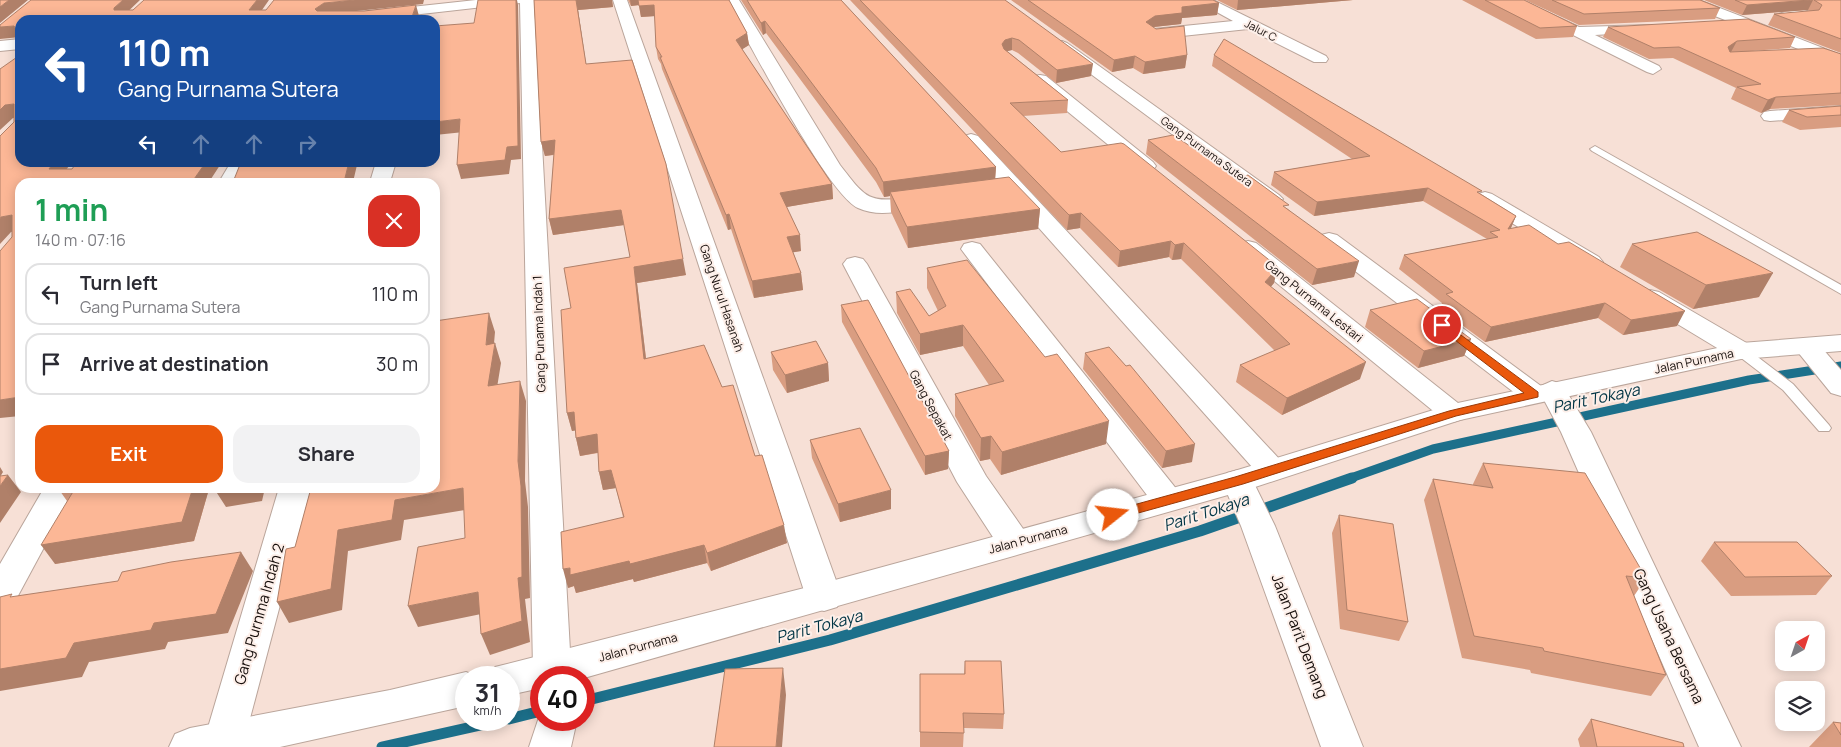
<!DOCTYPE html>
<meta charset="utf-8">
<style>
:root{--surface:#fff;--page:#f2f2f3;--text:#2b2b33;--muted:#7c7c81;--line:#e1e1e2;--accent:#ea580c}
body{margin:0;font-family:Manrope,sans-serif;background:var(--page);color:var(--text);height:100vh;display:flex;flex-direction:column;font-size:19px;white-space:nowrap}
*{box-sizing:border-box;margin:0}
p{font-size:16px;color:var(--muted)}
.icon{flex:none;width:28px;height:28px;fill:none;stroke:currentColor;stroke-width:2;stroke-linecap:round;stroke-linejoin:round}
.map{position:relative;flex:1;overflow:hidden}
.panel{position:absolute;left:15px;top:178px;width:425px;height:315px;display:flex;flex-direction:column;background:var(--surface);border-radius:15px;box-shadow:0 2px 12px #0003}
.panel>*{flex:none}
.guide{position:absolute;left:15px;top:15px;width:425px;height:152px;border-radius:15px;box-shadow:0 2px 12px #0003;background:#1a4fa0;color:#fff;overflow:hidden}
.needle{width:32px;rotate:40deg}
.buttons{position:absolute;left:1775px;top:621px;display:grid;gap:10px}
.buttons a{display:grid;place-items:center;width:50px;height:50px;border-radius:10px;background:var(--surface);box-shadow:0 2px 12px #0003;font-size:25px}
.speed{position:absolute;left:455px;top:666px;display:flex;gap:10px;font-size:25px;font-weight:700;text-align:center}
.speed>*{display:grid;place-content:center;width:65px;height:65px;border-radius:50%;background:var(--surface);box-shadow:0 2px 12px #0003;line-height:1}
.speed small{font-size:12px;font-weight:400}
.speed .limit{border:8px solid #d22;background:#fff;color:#111}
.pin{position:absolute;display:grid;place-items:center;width:42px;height:42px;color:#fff;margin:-21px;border:2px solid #fff;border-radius:50%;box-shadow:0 1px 5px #0007}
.me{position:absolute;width:55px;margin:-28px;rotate:74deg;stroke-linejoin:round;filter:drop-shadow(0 0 4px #0008)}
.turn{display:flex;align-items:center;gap:18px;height:105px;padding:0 20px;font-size:22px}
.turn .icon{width:65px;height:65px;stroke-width:2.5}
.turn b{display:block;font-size:35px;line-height:42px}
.lanes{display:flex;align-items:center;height:48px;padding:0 20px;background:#0003;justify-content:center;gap:25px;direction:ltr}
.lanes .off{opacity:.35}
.round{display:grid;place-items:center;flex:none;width:52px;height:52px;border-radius:15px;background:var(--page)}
.head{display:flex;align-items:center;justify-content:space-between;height:85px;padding:0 20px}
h1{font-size:30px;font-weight:700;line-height:38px;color:#1e9e55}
.primary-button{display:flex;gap:10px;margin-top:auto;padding:10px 20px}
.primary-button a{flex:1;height:58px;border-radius:15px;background:var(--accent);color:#fff;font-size:20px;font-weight:700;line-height:58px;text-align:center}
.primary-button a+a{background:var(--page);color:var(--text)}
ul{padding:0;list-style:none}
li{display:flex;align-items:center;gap:15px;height:62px;margin:0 10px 8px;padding:0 10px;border:2px solid var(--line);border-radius:15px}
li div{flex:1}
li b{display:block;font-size:19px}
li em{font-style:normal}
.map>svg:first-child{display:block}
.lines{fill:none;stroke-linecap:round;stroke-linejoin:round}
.stream-far1{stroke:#1d708b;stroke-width:9}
.stream{stroke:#1d708b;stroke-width:11}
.service-casing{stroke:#baa59b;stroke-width:2}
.minor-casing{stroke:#baa59b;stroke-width:2}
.tertiary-casing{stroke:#baa59b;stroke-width:2}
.service{fill:#fff;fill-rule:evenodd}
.minor{fill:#fff;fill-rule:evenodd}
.tertiary{fill:#fff;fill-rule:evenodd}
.wall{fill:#d99d81}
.shaded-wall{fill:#b08069}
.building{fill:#fcb796;stroke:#b08069}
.route{fill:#ea580c;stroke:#983908}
.labels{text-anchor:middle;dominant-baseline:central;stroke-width:4;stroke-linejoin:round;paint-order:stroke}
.far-street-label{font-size:11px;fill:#170f0c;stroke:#fdefe9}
.street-label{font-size:12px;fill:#170f0c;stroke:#fdefe9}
.near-street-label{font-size:15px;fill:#170f0c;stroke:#fdefe9}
.near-water-label{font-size:16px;font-style:italic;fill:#003444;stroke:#fdefe9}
</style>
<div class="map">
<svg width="1841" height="747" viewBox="0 0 1841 747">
<rect width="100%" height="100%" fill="#f7e0d6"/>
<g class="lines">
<path class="stream-far1" d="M1348 479 1433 449 1749 380 1841 366"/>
<path class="stream" d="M584 701 830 640 1200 531 1352 478
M509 719 541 711
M382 747 503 720"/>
<g class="service-casing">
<path id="service" d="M1595 146 1841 285V294L1592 151 1590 149Z
M1741 347 1746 348 1793 384 1829 425 1831 428 1829 431H1819L1783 390 1736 354 1734 351Z"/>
</g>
<g class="minor-casing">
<path id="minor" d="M476 0H534L571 669 567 678H541V681L538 680 533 669 520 3 368 20H321L328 16Z
M613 0H627L842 597 837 607 824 611 811 607 806 597Z
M725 0H739L840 165C863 194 867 205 906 197 916 195 924 192 933 195L937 199 933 203C910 209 882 219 858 208 827 194 747 38 725 0Z
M1195 0H1213L1326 56 1328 59 1326 62H1314L1248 29 1154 39 1149 37 1146 34 1154 29 1233 21Z
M1503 0H1521L1579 27 1650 25 1652 28 1645 32 1595 35 1659 66 1661 69 1653 74 1647 72Z
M1680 0H1699L1841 55V66L1682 3Z
M1753 0H1774L1813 13 1815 16 1808 20 1803 19 1755 3Z
M20 39V49L0 51V41Z
M1062 41 1067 43 1279 195 1283 199 1279 203 1272 205 1265 203 1057 49 1054 46 1057 43Z
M1040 75 1046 76 1153 162 1156 166 1153 170H1139L1034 84 1032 80 1034 76Z
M1841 106V116L1770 121 1764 120 1761 116 1764 112 1770 111Z
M971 134 978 136 1283 463 1288 470 1283 477 1272 481 1261 477 964 144 962 140 964 136Z
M231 162H251L239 182H219Z
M376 162H396L390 182H370Z
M1485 192 1492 194 1599 257 1603 262 1599 267 1591 269 1583 267 1478 202 1474 198 1478 194Z
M1329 233 1337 235 1541 386 1552 381 1562 384 1591 432 1741 747H1699L1561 432 1544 400 1534 403 1524 400 1321 245 1318 240 1321 235Z
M1248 241 1256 243 1463 407 1467 413 1463 419 1453 422 1443 419 1240 253 1237 248 1240 243Z
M972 242 980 244 1178 491 1183 499 1178 507 1167 510 1156 507 961 249 964 244Z
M855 257 863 259 867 264 986 476 1026 533 1031 542 1026 551 1014 554 1002 551 957 482 843 264 847 259Z
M1650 290 1659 292 1750 345 1754 351 1750 357 1741 359 1732 357 1641 302 1638 297 1641 292Z
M1806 338 1815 340 1841 370V396L1831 393 1793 346 1797 340Z
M1238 470 1249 473 1275 526 1363 747H1321L1241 526 1222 481 1227 473Z
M44 488H76L13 605 0 609V564Z
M279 488H311L244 741 242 747H206L204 741Z
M541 711V720H577L571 747H529Z"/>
</g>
<g class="tertiary-casing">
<path id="tertiary" d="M1841 335V351L1741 359 1460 420 1249 489 584 678H541V688L509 695V678H490L495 667 824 583 1231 472 1453 404 1741 343Z
M466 672 480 678H466V706L280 747H169L175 734 190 728 390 690Z"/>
</g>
<use href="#service" class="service"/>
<use href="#minor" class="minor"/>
<use href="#tertiary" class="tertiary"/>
</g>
<path class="wall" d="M534 0H612L613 7 578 10 586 64 686 275 637 283 646 358 722 387 755 456 787 543 711 571 707 563 634 582 633 579 576 593 574 586 568 588 623 517 616 488 603 490 599 472 598 453 580 456 576 438 575 430 572 431 567 413 571 308 630 257 624 225 553 235 549 219 554 155 545 156 541 142Z
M628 0H729L747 33 749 45 742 49 832 184 833 199 786 207 801 251 793 252 801 273 803 290 754 298 731 229 728 230 662 69 661 64 658 59 656 47 655 16 641 17 639 5 631 6Z
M741 0H841L996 167 995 178 1040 209 1038 229 908 248 891 212 890 196 884 197 876 182 766 33 763 35Z
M850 0H1005L1091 76 1056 83 1018 53 1012 50 1007 51 1068 100 1067 113 1023 116 1061 152 1274 283 1270 287 1360 379 1282 415 1236 382 1240 365 1275 351 1181 259 1172 260 1169 257 1118 267 1080 228 1067 230Z
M1011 0H1213L1219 3 1217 15 1182 18 1181 24 1153 27 1187 55 1185 68 1143 74 1133 68 1112 72Z
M1217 0H1353L1237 10Z
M1462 0H1523L1577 26 1573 37 1536 39Z
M1525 0H1700L1720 8 1715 19 1579 25Z
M1704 0H1841V53L1768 25 1774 14 1810 11 1808 10 1742 15Z
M1608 27 1795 37 1790 48 1752 51 1841 54V105L1770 109 1761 113 1731 99 1736 88 1673 58 1649 59 1603 37Z
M1214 55 1481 194 1516 216 1511 228 1677 326 1623 335 1598 318 1485 342 1440 309 1442 303 1399 269 1404 255 1487 239 1423 201 1314 216 1271 185 1274 172 1352 159 1212 66Z
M1841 106V127L1800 130 1782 122 1789 110Z
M1148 140 1288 209 1354 277 1312 285 1146 154Z
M1632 244 1759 297 1693 309 1620 267Z
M927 268 1106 444 1001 475 990 459 980 461 955 416V394L989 385 963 346 920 355 897 313 896 292 929 316 938 311 927 288Z
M841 305 949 451 948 469 925 475 842 322Z
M1370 310 1471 339 1464 356 1418 368 1365 327Z
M771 352 828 363 829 381 787 393 773 370Z
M1085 353 1192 462 1162 468 1083 369Z
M810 440 891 509 840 522 812 458Z
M1483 463 1646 578 1634 596 1666 675 1651 696 1531 673 1530 670 1462 658 1424 500 1433 479 1473 485V484Z
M63 488 209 489 194 541 55 564 67 501 60 491Z
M1339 515 1408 622 1399 641 1340 629 1332 533Z
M1714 542 1832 576 1816 595 1731 596 1701 561Z
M965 661 1004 714 1003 729 964 728 963 747H920V674H964Z
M1591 719 1684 747H1580L1578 739Z
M1833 722 1841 723V747H1809Z"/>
<path class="shaded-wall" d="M9 0H28L0 23V7Z
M123 0H140L120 19 114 10V8Z
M257 0H269L255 20 249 10Z
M355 0H424L423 4 328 14 319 20 315 9 324 3Z
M516 0H517L518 5 521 159 511 160 509 174 461 179 457 165Z
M576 0H612L613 7 578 10 588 77Z
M630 0H638L639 5 631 6Z
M1238 0H1353L1237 10Z
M1813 0 1808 10 1742 15 1747 5Z
M1219 3 1217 15 1182 18 1181 24 1154 27 1144 34 1146 22 1155 16 1182 7Z
M416 5 419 16 418 20H411Z
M654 5 656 16 641 17 639 6Z
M765 21 766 33 763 35 761 23Z
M14 26 20 37 0 39V27Z
M16 29H20V37Z
M747 33 749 45 738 52 736 40Z
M1012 38V50L1004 52 1002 44 1005 40Z
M1737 41 1731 52 1722 58 1728 47Z
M1187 55 1185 68 1143 74 1145 62Z
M1135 56 1133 68 1112 72 1114 60Z
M1093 64 1091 76 1056 83 1057 70Z
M1776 97 1770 109 1761 113 1768 100Z
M14 104 20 117 13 118 0 130V110L5 105Z
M460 119 464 132 435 135V122Z
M555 140 558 154 545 156 541 142Z
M54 162H72L57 182 49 169Z
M206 162H222L209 182H192Z
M349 162H363L362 164 357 165 353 182H344Z
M996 167 995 182 890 192V196L884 197 883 182Z
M832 184 833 199 781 208 780 193Z
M1428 188 1423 201 1314 216 1317 202Z
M1040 209 1038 229 908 248 907 227Z
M621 210 624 225 553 235 549 219Z
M1081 213 1080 228 1067 230 1069 215Z
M729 214 731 229 728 230 726 215Z
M12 215 20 230 11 232 0 244V219L1 217Z
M1516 216 1510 230 1508 229Z
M800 235 801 251 789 253 787 237Z
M1171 241 1169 257 1118 267 1120 251Z
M1184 243 1181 259 1172 260 1175 245Z
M435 256 437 262 435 293Z
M683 259 686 275 637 283 648 376 644 359 634 267Z
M1359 261 1354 277 1312 285 1317 269Z
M1278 267 1274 283 1261 299 1265 282Z
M801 273 803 290 754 298 752 281Z
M1773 273 1759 297 1693 309 1706 285Z
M1605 303 1598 318 1485 342 1491 327Z
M1685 311 1677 326 1623 335 1631 320Z
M489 313 495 332 493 355 495 343 501 363 494 406 488 386 486 345Z
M963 325V346L920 355V334Z
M1471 339 1464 356 1418 368 1424 351Z
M1366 362 1360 379 1282 415 1287 398Z
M828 363 829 381 787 393 785 375Z
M520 381 526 401 525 481 528 507 530 598 525 599 530 642 490 655 481 634 518 461Z
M20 397V416L0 418V400Z
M574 412 579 430 572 431 567 413Z
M1109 421 1106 444 1001 475 1002 452Z
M597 434 601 452 580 456 576 438Z
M991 436 990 459 980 461 981 438Z
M1195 444 1192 462 1162 468 1166 451Z
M949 451 948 469 925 475V456Z
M0 467 3 472 0 477Z
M611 470 616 488 603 490 599 472Z
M8 475 21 492 0 523V486Z
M193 488H208L209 489 194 541 55 564 41 545Z
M229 488H265L262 501 226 507 215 490Z
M463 488 471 509 404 520 401 540 348 551 342 610 289 623 277 602 338 530 395 500Z
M891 490V509L840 522 838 504Z
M784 525 787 543 711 571 707 553Z
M704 545 707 563 634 582 633 579 576 593 574 586 568 588 563 569 570 568 629 561Z
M241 552 253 571 228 633 168 642 165 649 89 662 82 677 0 691V669L74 643 154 623Z
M478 592 486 613 418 627 408 606Z
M783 668 786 695 782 747H776Z"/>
<path class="building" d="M0 0H9L0 7Z
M31 0H123L114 8V10H133L144 0H257L249 10H266L274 0H355L324 3 315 9 317 11H364L416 5 411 20H20V29H16L14 26 0 27V25Z
M478 0H516L518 146 507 147 505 160 457 165 460 119 435 122V26L474 23Z
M534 0H576L586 64 632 60 666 164 683 259 634 267 644 359 704 345 722 387 733 385 755 456 762 455 784 525 707 553 704 545 630 564 629 561 570 575V568L563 569 561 532 624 517 611 470 599 472 597 434 576 438 574 412 567 413 561 310 571 308 564 268 630 257 621 210 549 219 555 140 541 142Z
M638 0H729L747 33 736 40 832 184 780 193 800 235 787 237 801 273 752 281 729 214 726 215 660 57H662L656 47 654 5 639 6Z
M747 0H841L996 167 883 182 876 168 765 21 761 23Z
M860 0H1005L1093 64 1057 70 1019 40 1012 38 1005 40 1002 44 1004 49 1068 100 1010 103 1061 152 1121 143 1124 144 1278 267 1265 282 1366 362 1287 398 1240 365 1290 344 1184 243 1175 245 1171 241 1120 251 1081 213 1069 215Z
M1028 0H1213L1219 3 1182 7V13L1155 16 1146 22 1156 29 1184 26 1187 55 1145 62 1135 56 1114 60Z
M1485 0H1524L1577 26 1540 28Z
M1552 0H1700L1720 8 1584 14Z
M1735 0H1810L1747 5Z
M1814 0H1841V39L1774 14 1819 10 1822 5Z
M1748 19 1795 37 1737 41 1728 47 1730 52 1823 48 1841 54V93L1776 97 1768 100 1737 87 1761 84 1679 47 1654 48 1608 27Z
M1224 39 1482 191 1477 192 1516 216 1508 229 1529 225 1558 244 1569 242 1685 311 1631 320 1605 303 1491 327 1446 294 1453 292 1404 255 1498 237 1490 232 1500 230 1428 188 1317 202 1274 172 1370 156 1214 55Z
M20 55V162H54L49 169H72L77 162H206L192 182H20V397L0 400V251L12 237V215L1 217 0 219V136L14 122V104L5 105 0 110V69Z
M1841 106V115L1807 117 1789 110Z
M1173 135 1207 157 1211 156 1241 177 1248 175 1289 205 1283 206 1359 261 1317 269 1148 140Z
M241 162H349L344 182H233Z
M1009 177 1040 209 907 227 890 192Z
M1697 232 1773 273 1706 285 1632 244Z
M967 260 1045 357 1057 354 1109 421 1002 452 991 436 981 438 955 394 1004 381 963 325 920 334 896 292 910 289 929 316 946 306 927 268Z
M1417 299 1471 339 1424 351 1370 310Z
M868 300 949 451 925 456 841 305Z
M489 313 486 345 495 343 488 386 520 381 518 461 521 486 522 577 518 578 522 621 481 634 478 592 408 606 418 547 465 538 463 488 395 500 392 520 338 530 331 589 277 602 286 549 295 547 311 488H435V321Z
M816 341 828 363 785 375 771 352Z
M1109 347 1126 366 1130 365 1195 444 1166 451 1085 353Z
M860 428 891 490 838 504 810 440Z
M1483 463 1585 473 1646 578 1626 576 1666 675 1544 651 1543 648 1474 636 1433 479 1493 488Z
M8 475 0 486V476Z
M63 488H193L182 522 41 545 74 490 60 491Z
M216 488H229L215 490Z
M1339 515 1393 524 1408 622 1347 610Z
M1714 542H1797L1832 576 1745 577Z
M241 552 216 614 154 623 151 630 74 643 66 658 0 669V597L12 594 10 597 118 581 122 572 171 562Z
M965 661H1001L1004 714 963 713 964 733 920 732V674H965Z
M783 668 776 747H714L725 669Z
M1591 719 1683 743 1684 747H1597Z
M1833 722 1841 723V735Z"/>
<path class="route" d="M1442 321 1538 392V397L1456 416 1243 484 1113 520 1108 519 1106 515 1108 512 1235 477 1449 411 1524 393 1438 327 1436 325Z"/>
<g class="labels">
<g class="far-street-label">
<text transform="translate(1261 30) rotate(27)">Jalur C</text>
<text transform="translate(1207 151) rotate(36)">Gang Purnama Sutera</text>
</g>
<g class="street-label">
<text transform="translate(722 298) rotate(71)">Gang Nurul Hasanah</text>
<text transform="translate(1314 301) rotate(39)">Gang Purnama Lestari</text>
<text transform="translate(539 334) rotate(-92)">Gang Punama Indah 1</text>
<text transform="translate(1694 361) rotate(-12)">Jalan Purnama</text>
<text transform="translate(931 405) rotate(62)">Gang Sepakat</text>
<text transform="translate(1028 539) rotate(-15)">Jalan Purnama</text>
<text transform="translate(638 647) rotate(-15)">Jalan Purnama</text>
</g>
<g class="near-street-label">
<text transform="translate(259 614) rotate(-74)">Gang Purnma Indah 2</text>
<text transform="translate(1300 636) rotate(69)">Jalan Parit Demang</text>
<text transform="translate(1669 636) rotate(65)">Gang Usaha Bersama</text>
</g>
<g class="near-water-label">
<text transform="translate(1596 398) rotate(-12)">Parit Tokaya</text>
<text transform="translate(1206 512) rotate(-18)">Parit Tokaya</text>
<text transform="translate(819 626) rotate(-15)">Parit Tokaya</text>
</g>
</g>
</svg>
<div class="buttons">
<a><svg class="needle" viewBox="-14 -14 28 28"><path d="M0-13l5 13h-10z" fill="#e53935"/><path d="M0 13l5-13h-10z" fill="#7c7c81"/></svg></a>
<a><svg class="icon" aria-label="layers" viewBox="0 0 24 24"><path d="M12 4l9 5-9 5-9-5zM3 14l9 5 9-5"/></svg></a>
</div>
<div class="speed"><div>31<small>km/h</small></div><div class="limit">40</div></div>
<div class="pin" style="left:1442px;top:325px;background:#d93025"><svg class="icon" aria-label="arrive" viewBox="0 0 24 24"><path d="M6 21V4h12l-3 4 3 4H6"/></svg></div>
<svg class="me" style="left:1113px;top:515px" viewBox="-20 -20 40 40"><circle r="19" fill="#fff"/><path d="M0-13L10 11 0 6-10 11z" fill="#ea580c"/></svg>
<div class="guide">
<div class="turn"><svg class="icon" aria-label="left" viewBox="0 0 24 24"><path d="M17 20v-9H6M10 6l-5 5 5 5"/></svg><div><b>110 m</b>Gang Purnama Sutera</div></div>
<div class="lanes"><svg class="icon" aria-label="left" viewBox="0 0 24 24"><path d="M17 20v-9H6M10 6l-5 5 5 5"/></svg><svg class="icon off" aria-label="ahead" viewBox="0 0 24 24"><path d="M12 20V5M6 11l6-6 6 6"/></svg><svg class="icon off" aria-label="ahead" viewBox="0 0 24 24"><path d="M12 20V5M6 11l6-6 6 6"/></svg><svg class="icon off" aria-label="right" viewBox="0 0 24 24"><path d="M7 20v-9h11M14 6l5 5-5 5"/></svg></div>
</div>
<section class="panel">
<div class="head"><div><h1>1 min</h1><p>140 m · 07:16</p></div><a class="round" style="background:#d93025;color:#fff"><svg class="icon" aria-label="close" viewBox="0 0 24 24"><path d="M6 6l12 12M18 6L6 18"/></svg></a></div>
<ul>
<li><svg class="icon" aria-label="left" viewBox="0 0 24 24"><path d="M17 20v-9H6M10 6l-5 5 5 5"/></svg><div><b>Turn left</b><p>Gang Purnama Sutera</p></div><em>110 m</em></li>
<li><svg class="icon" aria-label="arrive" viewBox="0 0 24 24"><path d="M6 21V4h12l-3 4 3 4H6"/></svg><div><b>Arrive at destination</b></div><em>30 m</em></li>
</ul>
<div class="primary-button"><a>Exit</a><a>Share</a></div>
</section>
</div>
